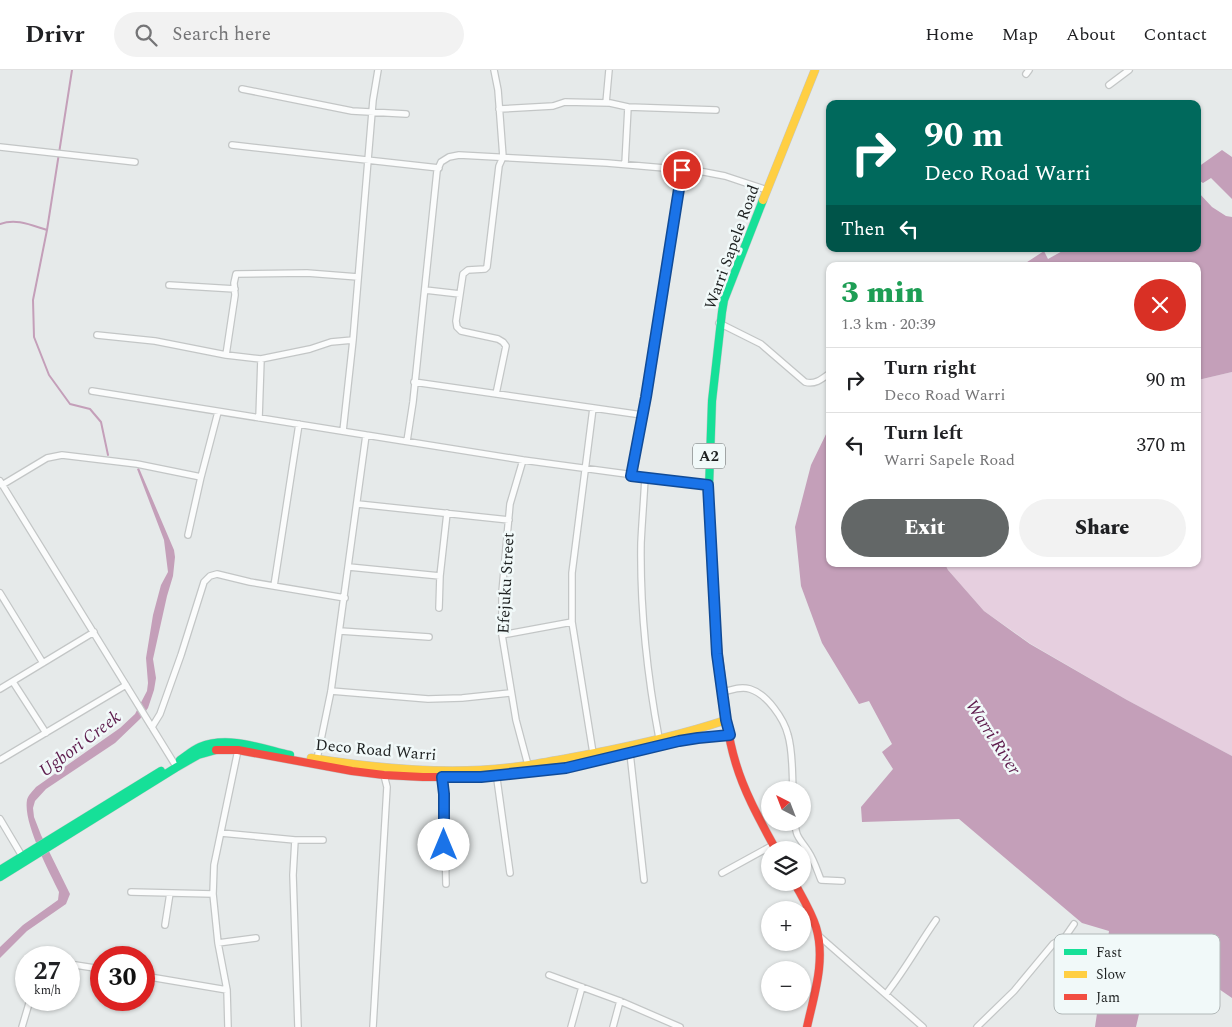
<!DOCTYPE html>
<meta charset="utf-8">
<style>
:root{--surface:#fff;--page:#f2f2f2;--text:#202124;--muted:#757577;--line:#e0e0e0;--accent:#636767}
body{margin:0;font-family:Spectral,serif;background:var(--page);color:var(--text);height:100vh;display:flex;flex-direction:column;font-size:19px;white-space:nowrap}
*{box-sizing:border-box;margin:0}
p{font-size:16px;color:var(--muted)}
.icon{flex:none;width:28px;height:28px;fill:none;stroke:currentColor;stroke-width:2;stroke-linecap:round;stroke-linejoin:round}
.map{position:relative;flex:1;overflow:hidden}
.side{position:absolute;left:826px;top:192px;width:375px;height:305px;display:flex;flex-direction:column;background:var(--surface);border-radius:10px;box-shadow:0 1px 4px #0004}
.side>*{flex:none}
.banner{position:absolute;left:826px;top:30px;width:375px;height:152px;border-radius:10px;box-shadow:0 1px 4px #0004;background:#00695c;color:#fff;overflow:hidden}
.needle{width:32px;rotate:318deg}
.controls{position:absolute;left:761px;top:711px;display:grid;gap:10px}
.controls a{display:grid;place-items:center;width:50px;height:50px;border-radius:50%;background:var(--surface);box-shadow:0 1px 4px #0004;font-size:25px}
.speed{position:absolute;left:15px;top:876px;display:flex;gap:10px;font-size:25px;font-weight:700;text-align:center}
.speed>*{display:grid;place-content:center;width:65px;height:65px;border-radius:50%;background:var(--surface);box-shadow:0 1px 4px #0004;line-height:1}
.speed small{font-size:12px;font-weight:400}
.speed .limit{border:8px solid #d22;background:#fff;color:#111}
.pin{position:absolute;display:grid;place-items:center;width:42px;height:42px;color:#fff;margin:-21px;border:2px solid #fff;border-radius:50%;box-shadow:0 1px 5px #0007}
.me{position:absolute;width:55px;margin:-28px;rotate:0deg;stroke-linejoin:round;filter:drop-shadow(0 0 4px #0008)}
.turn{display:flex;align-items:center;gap:18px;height:105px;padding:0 15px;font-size:22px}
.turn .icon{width:65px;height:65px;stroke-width:2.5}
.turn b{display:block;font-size:35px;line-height:42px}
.then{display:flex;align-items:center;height:48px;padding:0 15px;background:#0003;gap:10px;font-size:19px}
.round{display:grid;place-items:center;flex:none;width:52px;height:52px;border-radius:26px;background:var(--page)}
.summary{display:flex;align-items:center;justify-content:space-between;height:85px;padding:0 15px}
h1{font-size:30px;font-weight:800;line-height:38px;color:#1e9e55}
.button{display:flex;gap:10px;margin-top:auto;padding:10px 15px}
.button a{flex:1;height:58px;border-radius:30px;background:var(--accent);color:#fff;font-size:20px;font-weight:800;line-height:58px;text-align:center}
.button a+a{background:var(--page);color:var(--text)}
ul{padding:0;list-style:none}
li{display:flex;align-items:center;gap:15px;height:65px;padding:0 15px;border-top:1px solid var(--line)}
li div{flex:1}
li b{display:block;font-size:19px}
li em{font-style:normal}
header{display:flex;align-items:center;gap:30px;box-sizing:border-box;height:70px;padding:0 25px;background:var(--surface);border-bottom:1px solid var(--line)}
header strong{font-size:24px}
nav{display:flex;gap:28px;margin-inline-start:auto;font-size:18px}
.search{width:350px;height:45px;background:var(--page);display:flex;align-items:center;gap:12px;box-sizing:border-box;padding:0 18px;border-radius:28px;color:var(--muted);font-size:19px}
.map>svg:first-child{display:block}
.green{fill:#e6cfdf}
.water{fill:#c49fb9}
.pier{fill:#e6eaea}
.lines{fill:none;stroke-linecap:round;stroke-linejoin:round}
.stream{stroke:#c49fb9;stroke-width:2}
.street-casing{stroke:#c3c6c6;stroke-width:8}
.fast-casing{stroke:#c3c6c6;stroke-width:9}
.slow-casing{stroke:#c3c6c6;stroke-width:9}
.jam-casing{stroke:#c3c6c6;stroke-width:9}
.street{stroke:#fbfcfc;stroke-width:5.5}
.fast{stroke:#16e098;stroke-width:8}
.slow{stroke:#ffcf43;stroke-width:8}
.jam{stroke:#f24e42;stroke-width:8}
.route-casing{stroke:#114b97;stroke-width:12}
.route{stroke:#1a73e8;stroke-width:9}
.labels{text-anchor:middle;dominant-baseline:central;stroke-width:5;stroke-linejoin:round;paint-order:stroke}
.shield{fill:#f1f9f9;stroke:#5d6161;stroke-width:1}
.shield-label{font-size:15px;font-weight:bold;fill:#1d2020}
.street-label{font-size:16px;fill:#1d2020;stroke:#f1f9f9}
.water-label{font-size:18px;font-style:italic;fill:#5d1b4c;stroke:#f1f9f9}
.key{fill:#f1f9f9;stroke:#b1b8b8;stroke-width:1}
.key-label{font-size:14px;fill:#1d2020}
</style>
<header>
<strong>Drivr</strong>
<div class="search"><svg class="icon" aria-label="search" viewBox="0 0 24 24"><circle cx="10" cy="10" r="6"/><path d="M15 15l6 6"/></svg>Search here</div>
<nav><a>Home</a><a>Map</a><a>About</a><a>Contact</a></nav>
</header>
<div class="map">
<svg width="1232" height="957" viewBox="0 0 1232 957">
<rect width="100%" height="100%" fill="#e6eaea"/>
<path class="green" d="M1232 302V686L1127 630 1031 574 984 541 948 500 945 494H1198V310Z"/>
<path class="water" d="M1222 80 1232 87V302L1198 310V196H1021L1044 181 1048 189 1066 179H1198V97Z
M830 356V494H945L948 500 984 541 1030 574 1127 630 1232 686V928L1216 917 1170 908 1153 939 1139 944 1136 957H1095L1109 861 1082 853 959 749 862 752 861 737 893 699 882 682 892 674 869 631 859 634 822 573 801 516 795 457 811 395Z
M139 398 174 480 175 487 173 506 167 526 153 589 156 608 154 620 148 638 140 649 115 673 46 719 35 731 33 738 34 747 41 765 70 824 66 834 27 861 0 888V877L23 855 58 830 59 822C49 801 23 753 27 730 28 725 33 721 36 717L120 658 135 644 147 621 148 613 146 588 153 545 161 515 168 502 164 470 137 399Z"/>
<path class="pier" d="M1211 108 1232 129V147L1226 146 1212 137 1198 122V110L1203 113Z"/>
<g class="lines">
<path class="stream" d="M72 0 47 160 33 230 34 267 49 305 70 334 90 339 101 352 108 385
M0 154C16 148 31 155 47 160"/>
<g class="street-casing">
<path id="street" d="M494 0 498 20 503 87 499 96 487 197 485 199 468 200 463 204 456 251 457 257 461 261 498 269 503 272 506 276 496 324
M1026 4 1029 0
M1109 15 1129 0
M242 19 352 41 406 44
M606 33 609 0
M499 39 553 36 565 32 610 33 628 37
M232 75 439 98
M0 77 135 92
M625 94 628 37 716 40
M169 215 235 219
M425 220 460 224
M719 253 761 274 805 312C815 315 822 309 830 303
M97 265 155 271 226 285 261 289 310 279 331 272 353 270
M226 285 235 225 234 213 236 204 307 203 358 207
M414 312 642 345 631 406
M92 321 366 365 331 621 317 689
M642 345 682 99
M259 348 261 289
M343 361 353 270 373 30 378 0
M366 365 523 390 708 415
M407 371 413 332 437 101 441 92 449 87 459 85 607 93 699 101 725 106 767 120
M523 390 510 434 502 522V565L516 650 528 695
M645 407C644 429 642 451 641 473 640 538 647 604 659 668
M0 411 174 693
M2 415 47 388 62 385 137 394 201 407 218 342
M358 434 509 450
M188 465 201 407
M349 497 440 506
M274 516 299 354
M0 523 43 593
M439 538 440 506 447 443
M340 561 429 567
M502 565 572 552
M13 612 46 663
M0 619 94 562
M331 621 428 629 462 628 510 623
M723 622C732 620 740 616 750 619 767 624 784 649 788 665 793 682 792 703 793 720
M152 657 160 644 181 585 204 512 210 506 217 504 250 512 345 528
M593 683 572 552V503L593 338
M630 683 644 810
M0 690 126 615
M496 702 510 803
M442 707 444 723 446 814
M0 749 22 786
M795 752C796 769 800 768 808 781 814 790 817 800 821 810L842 811
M221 763 295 770 293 805 298 957
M295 770H323
M722 803 773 775
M131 822 213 824
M165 855 170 823
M819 866 923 957
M218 873 256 868
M69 894 101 899
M549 905 620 931 680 957
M144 906 227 920
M886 924C905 900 919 874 936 850
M22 957 30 930
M228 957 227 920 218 873 213 824 214 795 238 680
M373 957 387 717 384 705
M571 957 582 917
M613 957 620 931
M977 957 1014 921 1053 874 1065 867 1074 854"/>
</g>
<g class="fast-casing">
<path id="fast" d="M709 418 712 331 722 242 724 230 763 130
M633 682 698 668 730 665
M180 690C186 686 193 680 200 677 228 665 263 679 290 685
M0 800 161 701
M0 807 177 697 198 685 216 680"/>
</g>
<g class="slow-casing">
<path id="slow" d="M763 130 815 0
M311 688C367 697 424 703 481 700 518 698 554 691 590 684 636 675 681 665 726 650"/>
</g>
<g class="jam-casing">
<path id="jam" d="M709 418C709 480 713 542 721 604 724 634 727 665 736 694 745 724 761 752 776 780
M216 680H238L352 701 384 705 423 707H481L565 698 633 682
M794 812C802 827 811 841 816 857 826 890 814 925 807 957"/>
</g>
<use href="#street" class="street"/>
<use href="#fast" class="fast"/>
<use href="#slow" class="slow"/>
<use href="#jam" class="jam"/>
</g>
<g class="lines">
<g class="route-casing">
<path id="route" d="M444 775V724L442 707H481L566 698 679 671 698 668 730 665 726 650 717 584 708 415 631 406 646 327 682 100"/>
</g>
<use href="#route" class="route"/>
</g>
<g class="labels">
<rect class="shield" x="693" y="373.5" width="32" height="25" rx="4"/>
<g class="shield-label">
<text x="709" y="386">A2</text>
</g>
<g class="street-label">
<text transform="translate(732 177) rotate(-70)">Warri Sapele Road</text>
<text transform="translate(506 513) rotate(-87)">Efejuku Street</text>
<text transform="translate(376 680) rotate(5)">Deco Road Warri</text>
</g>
<g class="water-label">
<text transform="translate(993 667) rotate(57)">Warri River</text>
<text transform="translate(80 674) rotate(-37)">Ugbori Creek</text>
</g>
</g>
<rect x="1054" y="864" width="166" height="80" rx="8" class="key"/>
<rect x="1064" y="879" width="23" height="6" fill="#16e098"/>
<rect x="1064" y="901" width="23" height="7" fill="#ffcf43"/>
<rect x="1064" y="924" width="23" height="6" fill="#f24e42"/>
<g class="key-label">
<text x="1096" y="887">Fast</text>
<text x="1096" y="909">Slow</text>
<text x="1096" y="932">Jam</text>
</g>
</svg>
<div class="controls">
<a><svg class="needle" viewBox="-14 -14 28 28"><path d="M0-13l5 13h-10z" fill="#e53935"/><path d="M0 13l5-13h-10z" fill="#757577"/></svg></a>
<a><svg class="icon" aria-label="layers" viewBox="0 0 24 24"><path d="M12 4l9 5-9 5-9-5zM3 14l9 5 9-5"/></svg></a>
<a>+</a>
<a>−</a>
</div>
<div class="speed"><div>27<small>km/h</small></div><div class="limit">30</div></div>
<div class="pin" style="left:682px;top:100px;background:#d93025"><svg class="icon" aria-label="arrive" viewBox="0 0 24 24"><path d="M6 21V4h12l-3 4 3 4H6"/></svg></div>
<svg class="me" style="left:444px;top:775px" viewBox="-20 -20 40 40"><circle r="19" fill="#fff"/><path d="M0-13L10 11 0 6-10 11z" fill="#1a73e8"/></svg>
<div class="banner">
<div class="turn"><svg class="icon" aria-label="right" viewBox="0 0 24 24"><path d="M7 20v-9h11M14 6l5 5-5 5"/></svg><div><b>90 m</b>Deco Road Warri</div></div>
<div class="then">Then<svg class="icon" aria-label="left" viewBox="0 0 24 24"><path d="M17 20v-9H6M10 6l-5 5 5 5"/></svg></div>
</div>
<section class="side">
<div class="summary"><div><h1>3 min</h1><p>1.3 km · 20:39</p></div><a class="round" style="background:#d93025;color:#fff"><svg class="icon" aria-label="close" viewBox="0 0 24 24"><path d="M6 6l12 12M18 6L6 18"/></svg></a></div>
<ul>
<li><svg class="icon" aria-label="right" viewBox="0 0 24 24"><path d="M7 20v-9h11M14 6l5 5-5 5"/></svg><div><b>Turn right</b><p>Deco Road Warri</p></div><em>90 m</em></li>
<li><svg class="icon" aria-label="left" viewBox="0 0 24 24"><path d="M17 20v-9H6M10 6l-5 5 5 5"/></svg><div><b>Turn left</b><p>Warri Sapele Road</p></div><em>370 m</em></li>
</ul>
<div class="button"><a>Exit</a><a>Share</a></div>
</section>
</div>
